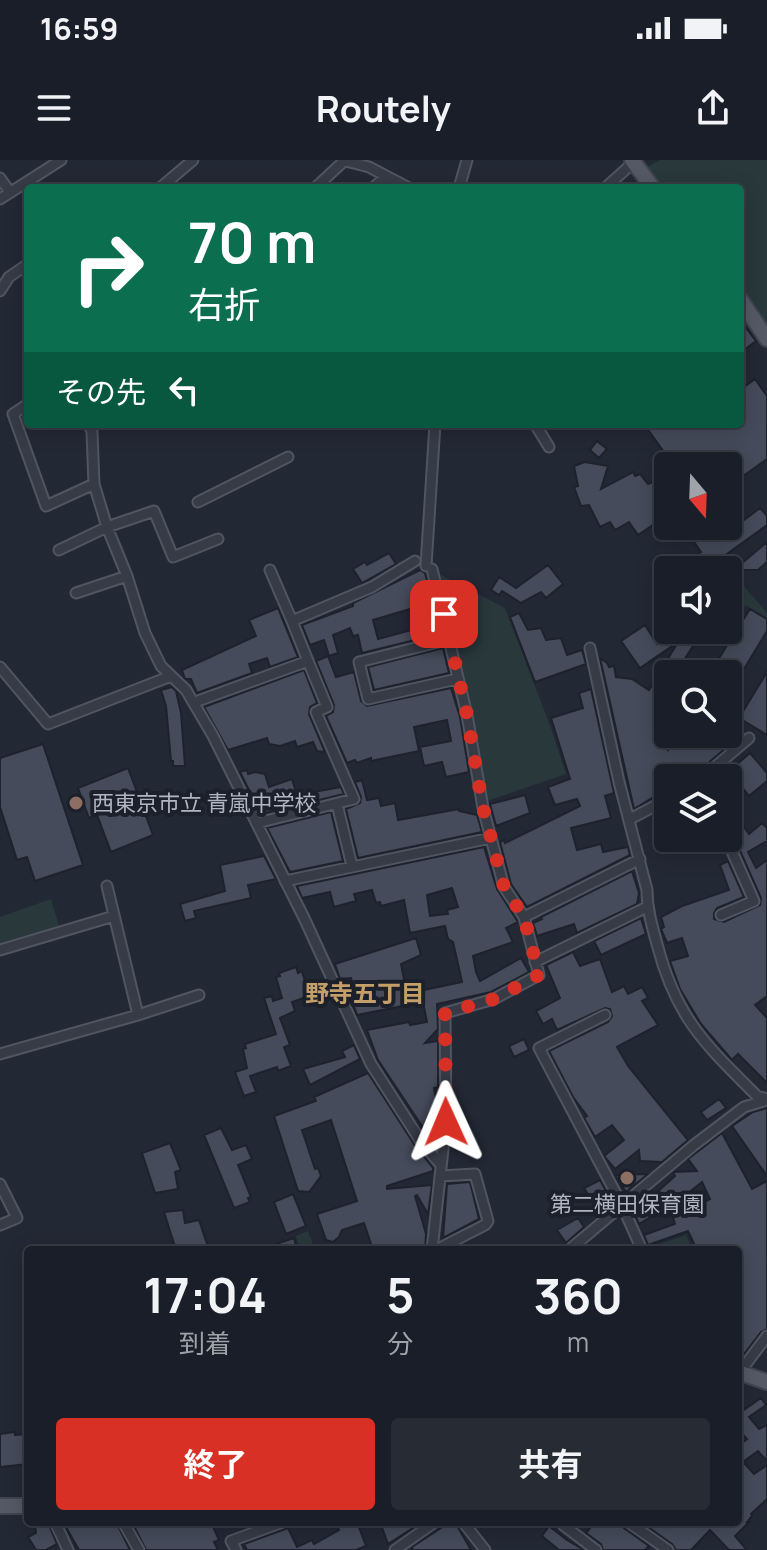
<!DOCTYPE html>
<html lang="ja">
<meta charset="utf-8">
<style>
:root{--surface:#1a1e28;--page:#272b34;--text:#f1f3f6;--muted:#9fa2a8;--line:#383c45;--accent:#d93025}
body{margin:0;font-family:Manrope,"Noto Sans JP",sans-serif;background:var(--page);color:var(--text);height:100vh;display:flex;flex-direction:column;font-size:30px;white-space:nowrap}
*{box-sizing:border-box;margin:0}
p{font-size:26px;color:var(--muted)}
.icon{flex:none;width:44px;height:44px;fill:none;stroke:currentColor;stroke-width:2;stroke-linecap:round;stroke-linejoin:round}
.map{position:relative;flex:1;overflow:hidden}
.side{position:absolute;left:24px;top:1086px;width:718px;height:280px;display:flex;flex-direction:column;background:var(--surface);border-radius:8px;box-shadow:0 4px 20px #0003,0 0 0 2px var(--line)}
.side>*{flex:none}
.banner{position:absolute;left:24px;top:24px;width:720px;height:244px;border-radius:8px;box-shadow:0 4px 20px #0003,0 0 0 2px var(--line);background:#0b6e4f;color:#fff;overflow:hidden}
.needle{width:52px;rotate:161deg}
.controls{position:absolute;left:654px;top:292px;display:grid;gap:16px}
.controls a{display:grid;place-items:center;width:88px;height:88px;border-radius:8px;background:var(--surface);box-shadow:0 4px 20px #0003,0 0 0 2px var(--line);font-size:40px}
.pin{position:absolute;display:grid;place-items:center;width:68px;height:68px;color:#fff;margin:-34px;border-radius:16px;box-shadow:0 4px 12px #0006}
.me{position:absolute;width:88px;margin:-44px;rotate:359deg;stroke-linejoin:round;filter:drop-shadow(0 0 6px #0008)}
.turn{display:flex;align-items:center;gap:28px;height:168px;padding:0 32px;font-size:36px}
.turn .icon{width:104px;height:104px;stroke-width:2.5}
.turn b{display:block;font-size:56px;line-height:68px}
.then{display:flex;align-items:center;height:76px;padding:0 32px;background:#0003;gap:16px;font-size:30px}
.eta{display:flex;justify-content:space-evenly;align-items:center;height:136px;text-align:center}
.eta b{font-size:48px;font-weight:700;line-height:56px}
.cta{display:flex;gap:16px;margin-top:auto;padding:16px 32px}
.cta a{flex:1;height:92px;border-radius:8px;background:var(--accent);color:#fff;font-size:32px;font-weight:700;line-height:92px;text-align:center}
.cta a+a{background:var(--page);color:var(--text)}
.status{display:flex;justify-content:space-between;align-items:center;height:56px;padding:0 40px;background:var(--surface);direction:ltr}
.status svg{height:22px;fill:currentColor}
header{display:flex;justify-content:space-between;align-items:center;height:104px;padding:0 32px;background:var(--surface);font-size:36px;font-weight:700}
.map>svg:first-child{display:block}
.green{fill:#29383b}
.building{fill:#454b5a;stroke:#1e222d;stroke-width:2;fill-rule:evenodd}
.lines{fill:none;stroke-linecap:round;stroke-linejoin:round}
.street-casing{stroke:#515561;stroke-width:13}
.primary-casing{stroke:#404450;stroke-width:18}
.street{stroke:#373b46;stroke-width:9}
.primary{stroke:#555966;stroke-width:14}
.route{stroke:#d93025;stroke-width:14;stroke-dasharray:0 25.2}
.education-dot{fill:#8d6e63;stroke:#1c202b;stroke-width:3}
.labels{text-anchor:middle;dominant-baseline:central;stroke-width:8;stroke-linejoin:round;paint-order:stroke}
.poi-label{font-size:22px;fill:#b1b5c3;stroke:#1c202b;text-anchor:start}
.neighbourhood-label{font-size:24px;font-weight:bold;fill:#c59f6a;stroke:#1c202b}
</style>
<div class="status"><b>16:59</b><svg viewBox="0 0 49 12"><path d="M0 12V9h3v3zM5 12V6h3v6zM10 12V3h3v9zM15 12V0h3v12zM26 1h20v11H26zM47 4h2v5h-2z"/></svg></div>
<header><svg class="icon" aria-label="menu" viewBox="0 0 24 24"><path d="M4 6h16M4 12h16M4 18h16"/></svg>Routely<svg class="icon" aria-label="share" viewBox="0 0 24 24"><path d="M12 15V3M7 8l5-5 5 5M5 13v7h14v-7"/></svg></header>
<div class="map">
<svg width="767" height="1390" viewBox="0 0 767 1390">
<rect width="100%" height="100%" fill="#232835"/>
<path class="green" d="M660 0H767V165L740 125V28H663L647 7Z
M439 414 505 448 551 568 566 614 487 641Z
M744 426 767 453V458L747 446 742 447 735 437Z
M51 739 59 766 0 783V757Z
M308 1071 315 1090H300L296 1076Z
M686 1075 693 1090 644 1089Z"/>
<path class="building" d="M740 160 756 181 740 193Z
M755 219 767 236V299L739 319 728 317V306H674L644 264H740V230Z
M597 281 607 289 599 298 590 290Z
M585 302 608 306 601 329 633 312 635 316 640 314 648 324 660 319 668 331V375L659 361 638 375 629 362 615 370 610 362 600 367 589 345 581 346 574 327 578 326 574 306Z
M760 348 767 356V365L720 399 727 410H674L701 392 683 366H736Z
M767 382V402L758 410H734Z
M389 393 396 404 362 423 353 409 365 402 367 405Z
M548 405 563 424 546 438 541 432 521 443 502 431 499 435 491 430 499 417 516 428Z
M420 410 425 413 440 474 362 493 358 475 353 476 350 468 333 475 338 493 329 496 324 480 310 485 302 465 353 446V443ZM410 449 415 469 378 479 373 460Z
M278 448 298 497 270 507 267 498 249 504 252 513 197 533 191 519H185L182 510 256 476 249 460Z
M750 449 767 459V471L741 514H709Z
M519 453 528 470 541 468 546 480 561 478 567 495 582 490 586 504 535 522 510 457Z
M645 465 657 484 679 470H695L684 478 695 483 675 514H668L659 534 668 541V590L690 574H730L735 580 691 618H668V628L634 649 600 498 607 503 609 507 614 506 616 517 632 519 649 530 678 482 640 508 621 481Z
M443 488 449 513 374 530 368 507Z
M328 496 336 517 354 512 361 541 367 546 451 528 460 557 469 612 446 617 442 602 424 606 420 587 451 581 447 560 414 567 419 591 371 601V598L357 603 355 600 347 603 326 556 333 552 334 545 316 501Z
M304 510 317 543 310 547 309 554 325 592 317 591 313 582 297 587 295 581 280 586 269 584 267 578 228 590 204 547Z
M767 512V575L739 558Z
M172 527 176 531 181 553 185 606H173V601H171L166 546 161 530Z
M591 529 614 633 605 636 611 658 571 668 577 690 601 684 603 692 628 687 630 695 527 747 511 724 500 682 504 680 505 683 580 646 577 639 555 645 548 627 570 619 551 558 583 548 579 533Z
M43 584 83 705 35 721 27 697 17 700 0 647V598Z
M750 593 767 613V621L749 636 739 624 728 633V612Z
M128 608 153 675 111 692 97 655 89 658 78 628Z
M247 610 248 614 255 612 265 614 269 627 292 619 297 635 341 627 344 634 261 654 240 612Z
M362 620 367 640 379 638 381 646 395 643 398 660 459 649V651L477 655 482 672 358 698 346 649 360 643 361 637 355 622Z
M525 635 530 653 496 666 490 644Z
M728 644 749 674 762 663 767 668V681L748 692 756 708 767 700V836L755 845 767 858V923L738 894 732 900 701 864 680 829 670 801 688 796 682 778 667 783 661 769 664 767 661 757 682 746 729 730 720 705 728 701 744 737 717 748 714 753V759L724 762 760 745 761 738 733 675 728 671Z
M331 652 343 701 290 712 267 668Z
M484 687 497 729 518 762 506 768 513 782 473 796 476 812 480 821 521 798 529 812 491 832 437 844 438 869 425 883 438 881V927L434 928 438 950 436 987 378 900 367 870 409 862 410 865 427 862 423 842 357 855 351 837 356 836 351 818 340 819 335 804 416 778 421 795 401 804 405 824 417 822 419 831 462 822 453 782 448 779 445 766 410 773 404 740 381 746 380 742 376 743 372 730 354 734 356 741 334 747 330 732 302 738 297 726ZM452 728 458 747 447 750 448 754 430 756 427 735Z
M264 696 276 719 248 725 251 738 194 751 196 758 185 761 180 744 225 731 220 705Z
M632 711 639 733 637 744 577 773 574 764 537 776 533 763 542 759 541 757Z
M641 758 646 774 601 795 594 781Z
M573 792 580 806 600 799 612 832 624 826 628 834 642 827 648 838 642 841 658 865 617 887 628 906 688 980 662 1002 640 1001 639 990 615 1009 604 996 624 980 612 965 595 977 584 958 587 956 573 937 549 891 608 862 612 856 610 849 605 848 557 870 552 859 543 864 536 851 560 838 546 805Z
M296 807 298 813 302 811 306 825 313 823 317 833 292 842 295 851 280 858 290 885 284 887 291 906 278 911 277 907 250 916 256 932 244 936 235 912 247 908 243 889 246 888 245 884 276 874 264 838 272 836 273 841 282 838 276 817 280 816 279 813Z
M524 879 529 890 514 897 509 886Z
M354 885 360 899 310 925 303 909 345 897 342 891Z
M368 913 414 984 433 1008V1011L387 1026V1029L432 1025 428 1054 417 1035 415 1036 426 1074 425 1090H373L364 1063 342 1070 339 1077 333 1082 326 1080 317 1054 357 1041 331 960 302 970 315 1009 318 1008 321 1016 309 1032 298 1031 274 956 316 941 314 937Z
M719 939 726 948 707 960 701 952Z
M767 948V1016L732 966 753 952Z
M221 968 232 990 246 985 252 999 238 1005 251 1037 248 1038 250 1042 234 1048 204 975Z
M722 973 752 1029 767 1021V1169L761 1172 738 1202V1090H697L688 1071 648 1085 644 1075 675 1064 672 1054 666 1048 639 1064 633 1051 658 1035 656 1033 675 1016 673 1012 697 1011 688 999ZM702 1022 710 1039 697 1046 687 1034Z
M170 983 181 1010 175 1012 178 1029 155 1033 142 993Z
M648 1014 626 1032 615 1015Z
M600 1020 612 1042 608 1046 598 1031 589 1036 584 1028Z
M470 1022 479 1059 443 1078 447 1024Z
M293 1034 306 1066 286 1074 274 1042Z
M183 1050 185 1063 199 1060 209 1090H176L164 1052Z
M578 1058 584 1067 566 1083 557 1070Z
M294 1078 297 1090H267V1087Z
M761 1238 766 1245 749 1257 759 1269 767 1265V1301L758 1291 743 1302 754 1314 767 1305V1339L751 1354 752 1356 747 1362H749L735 1376 747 1390H729L710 1370 691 1390H676L672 1384 641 1362H663L669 1367 672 1362H738V1286L747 1279 738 1269V1254Z
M15 1272V1275L28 1274V1304L0 1307V1274Z
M35 1362H48L57 1384 46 1390H36L28 1377 36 1373Z
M63 1362H116L130 1390H79Z
M132 1362H211L219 1380 214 1382 218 1390H146Z
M336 1362H357L366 1386 356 1390H247L244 1384 288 1368 297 1387 312 1380 314 1384 339 1370Z
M380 1362H413L416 1366 388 1384Z
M450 1362H455L471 1390H413L412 1387Z
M595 1362H621L624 1368 649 1386 645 1390H603L601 1384 586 1373Z
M549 1366 567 1380 584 1390H559L542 1376Z"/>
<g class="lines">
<g class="street-casing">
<path id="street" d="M342 0 369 7 409 28
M0 18 10 32
M160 28 193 0
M315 28 344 1
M373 28 386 16
M459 28 467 0
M605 28 634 2
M0 39 61 0
M0 131 9 117 28 104
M28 244 13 254 46 346 94 324
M89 264 92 272 94 324 107 367 127 416 145 473 161 506 186 530 213 576 305 760 371 904 420 980 441 1005
M535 264 549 287
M198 342 288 297
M59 390 107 367 154 351 173 397 218 379
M426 406 435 264
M270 410 292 461
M76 433 127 416
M450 479 359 502 368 539 457 519
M590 488 619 622 647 730C647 749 652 766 657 784 676 858 705 884 757 936L767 939
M0 507 48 564 171 516
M195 542 308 501 292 461 372 427 415 401
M702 618 749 578
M337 644 352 706
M630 659 668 639
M257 663 354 639 316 552 327 547 308 501
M285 721 491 678
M721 755 754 741 726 678
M524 757 640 699
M0 790 114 756
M535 802 647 747
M138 855 199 835
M605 855 539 888 622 1045 642 1090
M0 894 138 855 107 726
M0 1024 17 1058 0 1065
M432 1090 446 962 445 853 494 839 539 815 524 757 504 727 483 648 467 555 432 409
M436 1090 485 1065 488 1061 475 1014 440 1016
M569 1090 694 985 744 947 767 940
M740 1212 767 1176
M55 1362 68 1390
M123 1362 139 1390
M463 1362 485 1390
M565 1362 563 1365 596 1390
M628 1362 668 1390
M236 1390 231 1381 283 1362
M395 1390 435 1362"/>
</g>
<g class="primary-casing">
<path id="primary" d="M632 0 653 28
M740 139 767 179
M738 1212 767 1222
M0 1346H28"/>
</g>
<use href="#street" class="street"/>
<use href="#primary" class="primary"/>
</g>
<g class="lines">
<path class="route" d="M444 454 467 555 483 648 491 678 504 727 524 757 539 815 494 839 445 853 446 962"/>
</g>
<g class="education-dot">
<circle cx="76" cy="643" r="8"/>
<circle cx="627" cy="1018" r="8"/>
</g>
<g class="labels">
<g class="poi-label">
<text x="92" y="643">西東京市立 青嵐中学校</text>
<text x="627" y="1044" text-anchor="middle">第二横田保育園</text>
</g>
<g class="neighbourhood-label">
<text x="365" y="832">野寺五丁目</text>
</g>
</g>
</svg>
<div class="controls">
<a><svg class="needle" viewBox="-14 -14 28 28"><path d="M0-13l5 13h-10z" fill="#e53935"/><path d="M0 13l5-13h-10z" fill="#9fa2a8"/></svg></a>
<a><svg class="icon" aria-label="sound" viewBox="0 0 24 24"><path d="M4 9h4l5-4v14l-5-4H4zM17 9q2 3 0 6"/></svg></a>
<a><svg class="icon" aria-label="search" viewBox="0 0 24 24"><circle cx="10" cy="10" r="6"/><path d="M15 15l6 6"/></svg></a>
<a><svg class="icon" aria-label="layers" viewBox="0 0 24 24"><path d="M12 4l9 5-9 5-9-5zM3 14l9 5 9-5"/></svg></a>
</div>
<div class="pin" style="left:444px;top:454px;background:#d93025"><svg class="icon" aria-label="arrive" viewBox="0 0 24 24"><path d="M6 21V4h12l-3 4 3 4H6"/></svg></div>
<svg class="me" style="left:446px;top:962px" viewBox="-20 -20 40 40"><path d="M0-17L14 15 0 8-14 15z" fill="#d93025" stroke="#fff" stroke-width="4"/></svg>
<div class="banner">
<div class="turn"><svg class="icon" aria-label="right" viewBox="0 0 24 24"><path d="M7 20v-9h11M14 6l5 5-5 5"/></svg><div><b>70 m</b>右折</div></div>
<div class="then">その先<svg class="icon" aria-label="left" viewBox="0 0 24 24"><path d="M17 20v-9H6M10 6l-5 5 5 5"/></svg></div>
</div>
<section class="side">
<div class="eta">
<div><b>17:04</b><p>到着</p></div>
<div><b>5</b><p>分</p></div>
<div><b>360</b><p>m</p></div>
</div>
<div class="cta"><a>終了</a><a>共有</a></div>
</section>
</div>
